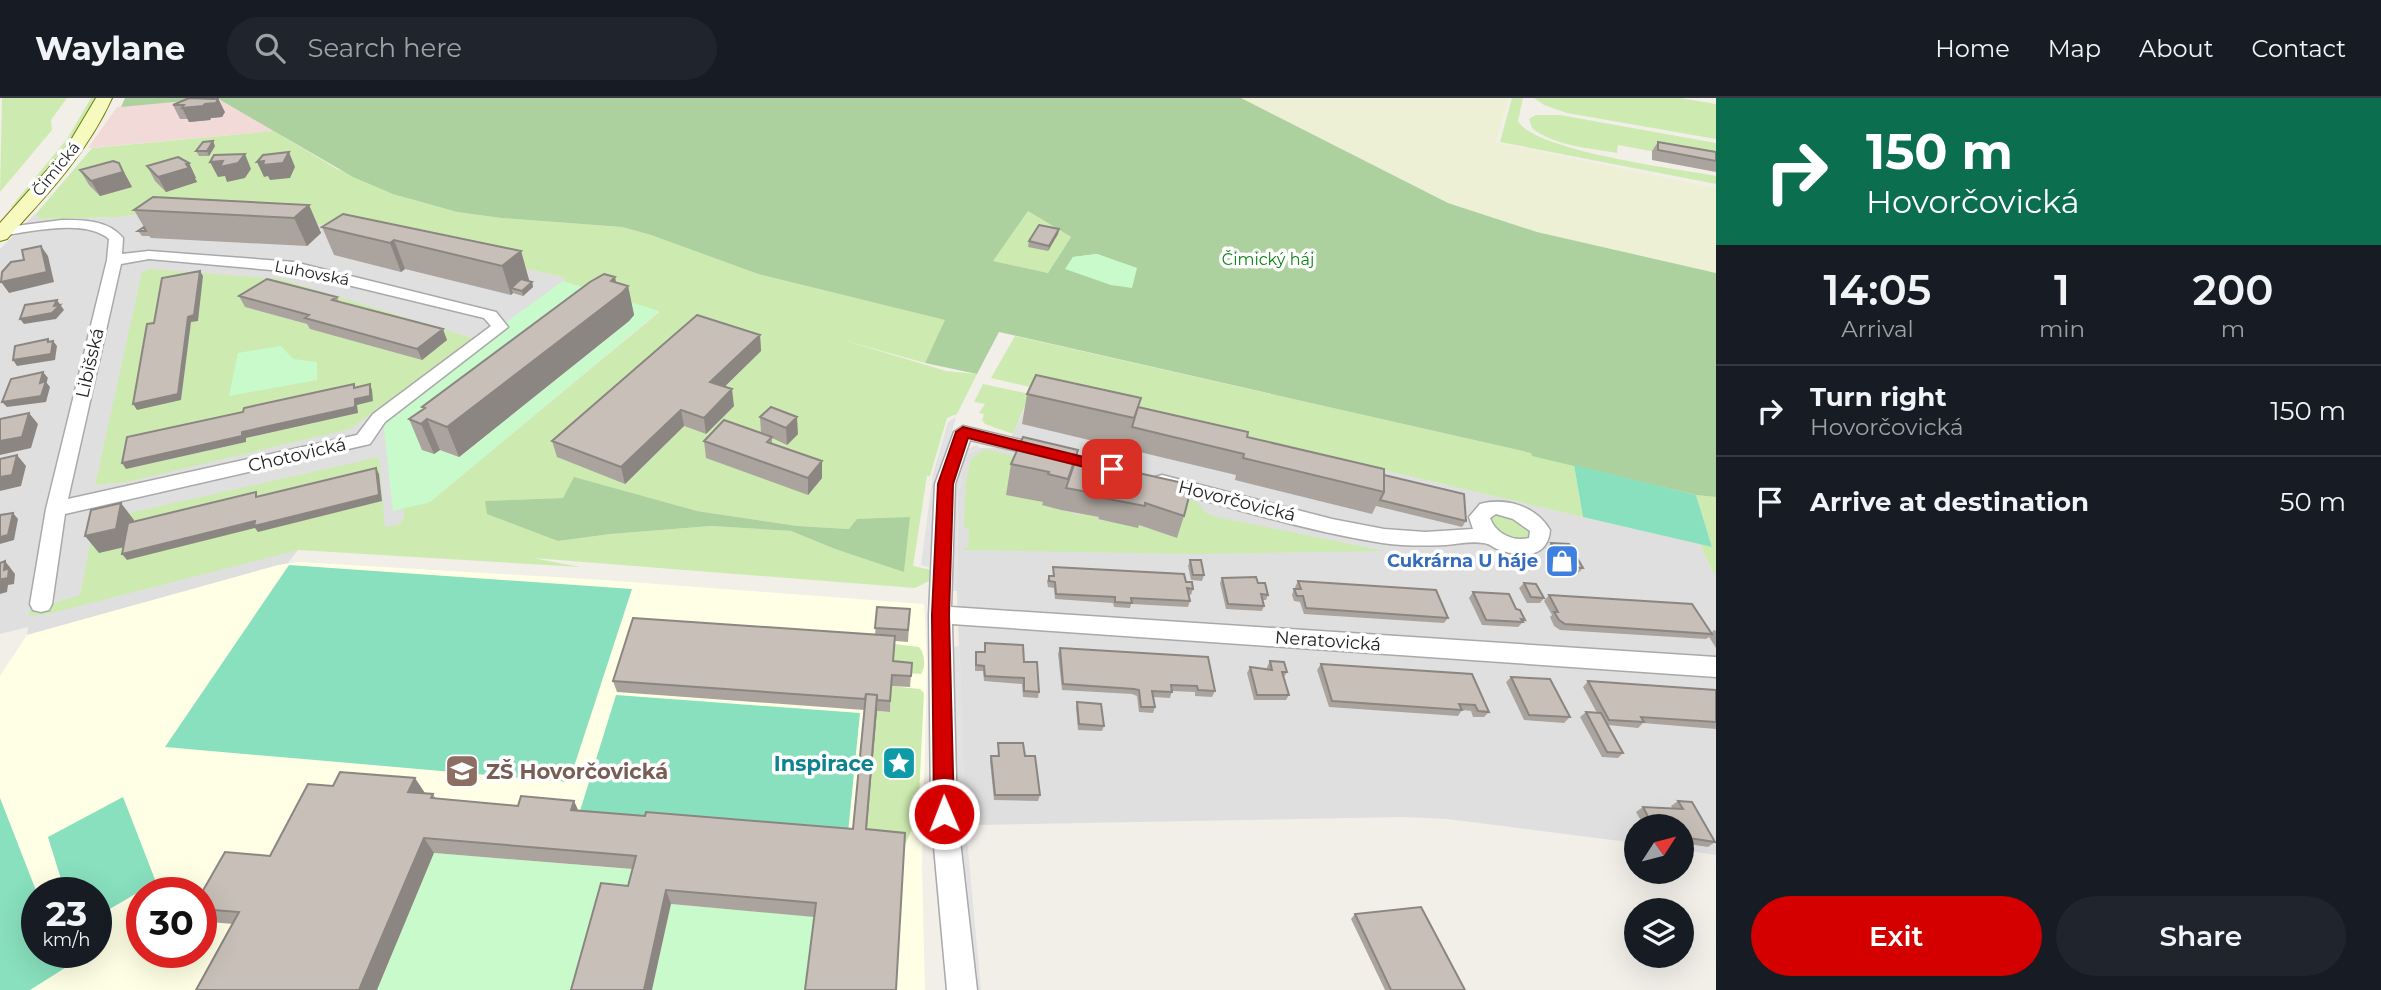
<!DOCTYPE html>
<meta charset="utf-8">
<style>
:root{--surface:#171b24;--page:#20242c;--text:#f1f3f6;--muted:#9ea1a6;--line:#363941;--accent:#d40000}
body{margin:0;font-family:Montserrat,sans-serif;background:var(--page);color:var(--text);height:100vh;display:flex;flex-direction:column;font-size:26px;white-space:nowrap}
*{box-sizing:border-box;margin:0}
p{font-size:23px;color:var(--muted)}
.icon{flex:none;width:38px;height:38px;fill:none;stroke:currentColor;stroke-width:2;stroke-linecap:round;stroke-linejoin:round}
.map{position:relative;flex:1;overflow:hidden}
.panel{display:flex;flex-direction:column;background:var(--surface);width:665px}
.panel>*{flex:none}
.guide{background:#0b6e4f;color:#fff;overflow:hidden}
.needle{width:46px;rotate:54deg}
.controls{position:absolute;left:1624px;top:716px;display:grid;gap:14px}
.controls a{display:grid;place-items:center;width:70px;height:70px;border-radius:50%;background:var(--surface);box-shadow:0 7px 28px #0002;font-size:35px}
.speed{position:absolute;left:21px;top:779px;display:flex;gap:14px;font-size:35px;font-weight:700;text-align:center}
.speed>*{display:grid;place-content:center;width:91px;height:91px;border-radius:50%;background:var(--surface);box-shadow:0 7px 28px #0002;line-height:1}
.speed small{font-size:18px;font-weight:400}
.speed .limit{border:10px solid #d22;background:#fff;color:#111}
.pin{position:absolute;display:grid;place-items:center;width:60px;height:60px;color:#fff;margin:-30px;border-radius:14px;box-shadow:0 4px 10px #0006}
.me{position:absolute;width:77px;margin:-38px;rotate:359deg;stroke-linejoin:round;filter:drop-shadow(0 0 5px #0008)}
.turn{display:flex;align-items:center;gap:24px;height:147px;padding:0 35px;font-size:32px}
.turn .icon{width:91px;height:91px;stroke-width:2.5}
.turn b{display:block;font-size:49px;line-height:60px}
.eta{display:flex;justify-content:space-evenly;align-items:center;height:119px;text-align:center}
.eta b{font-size:42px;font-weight:600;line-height:49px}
.button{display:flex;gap:14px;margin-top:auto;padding:14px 35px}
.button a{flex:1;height:80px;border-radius:42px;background:var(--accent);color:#fff;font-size:28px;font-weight:600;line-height:80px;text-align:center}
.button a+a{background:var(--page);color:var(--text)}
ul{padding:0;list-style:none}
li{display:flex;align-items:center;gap:21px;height:91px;padding:0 35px;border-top:2px solid var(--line)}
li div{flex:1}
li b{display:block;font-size:26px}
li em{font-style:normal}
header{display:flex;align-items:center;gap:42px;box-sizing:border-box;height:98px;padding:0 35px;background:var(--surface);border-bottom:2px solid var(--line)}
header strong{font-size:33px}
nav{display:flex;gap:38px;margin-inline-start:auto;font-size:24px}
.search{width:490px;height:63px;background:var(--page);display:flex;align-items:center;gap:18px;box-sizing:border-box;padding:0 24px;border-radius:38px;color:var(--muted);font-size:26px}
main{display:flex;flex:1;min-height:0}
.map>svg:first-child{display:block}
.residential{fill:#e0dfdf}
.commercial{fill:#f2dad9}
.education{fill:#ffffe5;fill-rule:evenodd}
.farmland{fill:#eef0d5}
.grass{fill:#cdebb0;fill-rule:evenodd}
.forest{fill:#add19e;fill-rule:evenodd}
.park{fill:#c8facc;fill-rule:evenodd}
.pitch{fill:#88e0be}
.parking{fill:#e2e2e2}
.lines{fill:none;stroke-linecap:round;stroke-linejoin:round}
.street-casing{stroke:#a9a9a9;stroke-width:3}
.secondary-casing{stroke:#707d05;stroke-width:2}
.street{fill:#fff;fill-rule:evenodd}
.secondary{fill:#f7fabf;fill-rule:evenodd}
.wall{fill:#aba49e}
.shaded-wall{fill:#8b8681}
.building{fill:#c7bfb8;stroke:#8b8681;stroke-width:2}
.route{fill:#d40000;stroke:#8a0000;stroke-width:2}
.labels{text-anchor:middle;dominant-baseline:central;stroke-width:7;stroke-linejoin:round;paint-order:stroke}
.far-street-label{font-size:16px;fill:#222;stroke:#fff}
.far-park-label{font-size:16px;fill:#0c8416;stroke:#fff}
.street-label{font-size:18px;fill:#222;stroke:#fff}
.shop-label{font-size:18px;font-weight:bold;fill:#366cbe;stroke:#fff;text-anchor:end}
.near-culture-label{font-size:21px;font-weight:bold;fill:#0d838f;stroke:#fff;text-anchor:end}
.near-education-label{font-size:21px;font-weight:bold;fill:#785e54;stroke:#fff;text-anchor:start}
</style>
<header>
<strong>Waylane</strong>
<div class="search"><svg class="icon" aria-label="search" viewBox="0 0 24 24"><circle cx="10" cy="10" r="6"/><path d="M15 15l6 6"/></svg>Search here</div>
<nav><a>Home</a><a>Map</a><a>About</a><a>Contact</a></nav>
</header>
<main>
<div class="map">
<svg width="1716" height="892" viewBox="0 0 1716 892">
<rect width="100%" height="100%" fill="#f2efe9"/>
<path class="residential" d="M36 115 35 117 41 121 118 119 149 115 327 127 384 137 567 180 564 182 659 213 430 404 404 410V420L398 427 298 452 288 465 27 537 28 529 0 536V151Z
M1038 291 1700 446 1713 475H1716V757L1682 752V728H1636V745L1447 721 1404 719 975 727 965 720 957 493 958 401 963 364 970 355 980 350H1002L1013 336 1030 298Z"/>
<path class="commercial" d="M217 0 276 33 88 50 117 9Z"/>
<path class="education" d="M299 464 604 482 924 506 927 564 922 767 925 892H0V578L27 537 278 467ZM37 794H96V854H37ZM142 794H201V854H142Z"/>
<path class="farmland" d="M1241 0H1509L1496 42 1498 45 1716 90V175L1537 134 1448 105Z"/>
<path class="grass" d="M2 0H67L51 22 52 32 0 94Z
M91 0H97L78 34 17 109H11L67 41Z
M1512 0H1523L1518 23C1534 53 1678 71 1716 78V86L1500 44Z
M1534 0H1680L1716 6V41L1567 15 1544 7Z
M1536 17H1560L1716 45V65L1618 47 1617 55C1589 50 1554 48 1532 30L1529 21Z
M274 33 337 71 411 101 457 114 501 120 622 129 651 137 758 176 946 222 925 265 843 242 946 273 977 276 957 316 947 320 930 378H927L913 468 932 472 931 482 915 490 533 460 580 469 298 452 48 516 30 518 28 513 80 497 94 426 102 421 379 359 385 429 398 427 404 420 403 410 430 404 659 214 563 183 566 180 384 137 327 127 149 115 118 119 41 121 35 117 92 50ZM761 253 712 301 733 308 706 336 684 328 625 386ZM379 376 382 403 258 429 129 448 133 422V431ZM563 400 697 413 798 428 849 431 909 419 904 473 835 451 791 433 711 428 611 436 558 443 485 403Z
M1028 113 1071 139 1048 175 992 163Z
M150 171 281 181 475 241 350 331 127 384 95 387 142 174ZM245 209 446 242 314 228ZM198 223 191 224 181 302 157 231ZM372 293 357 307 358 315 246 340 245 344 127 371Z
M1015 238 1532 355 1533 358 1574 367 1583 419 991 280Z
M983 286 1030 296 1013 336 985 326 982 322 984 316 979 315 985 306 974 304Z
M985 351 1196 403 1206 415 1217 419 1385 453 1196 456 965 452 963 450H968L969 431 964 429 966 384 971 361ZM1006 397 1184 409 1176 440 1139 427 1098 422 1099 419 1081 414 1080 417 1043 407V404Z
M1696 397 1716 399V475H1713L1700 446 1712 449Z
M1500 415 1526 426 1530 438C1513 449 1499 434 1488 422L1495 416Z
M894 546 919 549C925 556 926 569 921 576L893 574Z
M891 588 920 591 924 595 918 718 904 749 865 746 877 613 890 614Z"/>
<path class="forest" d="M125 0H1241L1448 105 1537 134 1716 175V399L1696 397 1532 358 1531 355 999 234 977 276 925 265 945 222 758 176 651 137 622 129 501 120 457 114 393 96 353 79 217 0 121 9ZM1028 113 1071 139 1048 175 993 163ZM1097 156 1136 170H1137L1066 171 1073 159Z
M574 379 697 413 798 428 849 431 857 421 910 419 904 474 835 451 791 433 711 428 611 436 558 443 487 416 485 403 563 400Z"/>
<path class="park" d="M1097 156 1137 170 1132 190 1111 187 1065 171 1073 159Z
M563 183 659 213 430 404 393 413 382 314ZM628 224 459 359 440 352 434 356 423 351Z
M281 248 293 261 317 264V282L229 298 238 255Z
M434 755 641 772 582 892H377Z
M671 806 817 819 808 892H652Z"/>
<path class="pitch" d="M1574 367 1696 397 1712 449 1583 419Z
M289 467 632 491 569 684 165 649Z
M616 597 860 615 848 735 580 713Z
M123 699 156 784 96 819V794H65L48 739Z
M0 700 37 795V854H59L65 870 30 892H0Z"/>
<path class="parking" d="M956 319 940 377 931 470 921 467 933 376 948 324Z
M977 347 980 350 970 355 963 364 958 401 957 493H951L950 400 967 351Z
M960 548 965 720 981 892H969L953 671V549Z"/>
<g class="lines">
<g class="street-casing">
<path id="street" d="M62 122C84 122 108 122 123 140L122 156 149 153 294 164 496 214 508 229 385 324 370 346 65 416 52 506 49 512 41 514 33 512 30 506 46 411 107 162 109 141C85 120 29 134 0 138V130ZM149 161 294 174 484 220 491 228 373 316 357 337 68 401 121 166Z
M963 328 1054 350 1057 354 1054 358 1047 360 970 342 955 386 951 509 1716 559V579L952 526 957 716 977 892H947L931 716 929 517 935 386 954 334Z
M1162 377 1332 421 1384 431 1425 434 1473 431 1469 419 1480 406C1506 399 1536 408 1550 432 1548 461 1520 460 1497 451 1493 449 1488 445 1483 445 1472 443 1458 446 1446 447 1425 448 1403 448 1382 445 1306 433 1229 409 1155 389L1152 384 1155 379ZM1496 416 1513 421 1530 433 1529 440C1513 444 1496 436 1490 420Z"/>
</g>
<g class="secondary-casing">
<path id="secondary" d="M96 0H112C87 55 47 97 7 141L0 143V125L65 52Z"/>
</g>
<use href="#street" class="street"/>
<use href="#secondary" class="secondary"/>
</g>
<path class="wall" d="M189 0 225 14 222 19 211 20 210 22 189 24 188 21H180L173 7Z
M1658 44 1716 54V74L1652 62V53Z
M215 48 209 58H199L196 53Z
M119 65 132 89 100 98 89 87 80 72Z
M189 65 196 80H195L197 84 166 94 155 83 147 68Z
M309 107 321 135 307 148 151 140 149 138H142L138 133 144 129 134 112Z
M322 129 521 153 529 182 528 183 532 184 533 189 523 198 513 195 511 197 405 171 401 174 334 157Z
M1059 131 1058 136 1048 153 1028 149 1029 143Z
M616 185 628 188 634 217 629 223 459 359 440 352 434 356 422 352 409 321 423 311 422 309Z
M239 198 337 199 339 204 447 242 422 262 310 231 307 226 245 209Z
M760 237 761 253 724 289 734 308 706 336 684 328 625 386 557 359 552 343Z
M1027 296 1138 309 1384 377 1466 423 1462 429 1376 408 1372 416 1235 382 1236 377 1022 326Z
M771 309 798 336 787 347 772 340V345L822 363V380L808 397 706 360 704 343 761 335 760 319Z
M1076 361 1184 418 1177 440 1139 427 1138 430 1098 421 1099 419 1061 412 1042 407 1043 404 1006 397 1011 366Z
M1551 445 1583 470 1578 475 1560 474 1546 451Z
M1190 462 1204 477 1202 483 1191 482 1188 468Z
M1053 469 1186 484 1193 491 1191 497 1188 496 1190 503 1188 509 1131 506 1130 510 1114 509 1113 505 1055 501 1054 490 1048 489 1047 483 1049 478H1053Z
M1222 480 1268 497 1266 502H1263L1264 508 1262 513 1226 511 1220 485Z
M1298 483 1448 520 1444 525 1304 516 1300 504 1294 503 1292 497 1294 491H1296L1295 489Z
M1524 485 1544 500 1540 505H1527L1519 490Z
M1473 494 1516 511 1525 522 1518 529 1482 527 1469 500Z
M1549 497 1711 535 1714 532 1716 533V550L1709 539 1706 541 1560 532 1554 528 1550 519 1552 517 1544 503Z
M877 509 910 511 908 544 895 543 893 563 912 565 910 589 891 588 890 614 877 613 867 731 814 819 671 806 628 788 632 771 434 755 233 826 210 824 201 817V811L270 758 433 696 436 701 645 718 853 731 864 612 617 594 613 583 875 537Z
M985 545 1024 564 1039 594 1038 600 1023 599 1022 586 984 583 983 573H975V559L976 554H984Z
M1060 550 1215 593 1212 599 1195 598V594L1172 593 1170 600 1153 599 1155 609 1153 615 1139 614 1137 598 1132 596 1062 592 1058 556Z
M1270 563 1287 574 1284 579 1289 597 1286 602H1254L1247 575 1250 569 1267 571V569Z
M1321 566 1472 576 1489 614 1484 619H1473L1471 613 1462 612 1458 618 1329 609 1317 572Z
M1511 579 1570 619 1564 625 1524 622 1506 584Z
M1588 583 1716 592V631L1643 625 1638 630 1608 627 1623 655 1618 660 1602 659 1580 619 1586 614 1597 615 1583 589Z
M1077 604 1104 628 1102 633 1078 632 1076 610Z
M998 645 1025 658 1040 697 1038 703 994 702 990 663 991 658H998Z
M1678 703 1715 744 1708 749 1682 745V728H1644L1636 714 1643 709 1673 711 1671 708Z
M1355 816 1465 892H1385L1351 821Z"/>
<path class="shaded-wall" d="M218 0 225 14 222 19 211 20 210 22 189 24 182 10Z
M213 43 215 48 209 58 207 53Z
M289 54 295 69 290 80 270 82 268 78 264 79 257 64Z
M245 56 251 71 245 80 227 84 225 78 218 79 210 64Z
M119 65 132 89 100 98 91 83Z
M189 65 196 80H195L197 84 166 94 158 79Z
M309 107 321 135 307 148 294 120Z
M1059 131 1058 136 1048 153 1049 148Z
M394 142 405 171 401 174 390 145Z
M41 148 48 158 54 184 9 195 1 184Z
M521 153 529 182 517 192 511 190 513 195 511 197 502 168Z
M200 173 203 178 198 223 191 224 181 302 137 312 133 306 188 219Z
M615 179 619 197 628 188 634 217 629 223 459 359 447 329Z
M532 184 533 189 523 198 522 193Z
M57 202 64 212 56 221 24 226 20 221 54 208Z
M443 231 447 242 422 262 417 251Z
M760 237 761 253 712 301 710 284Z
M53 243 57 248 55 262 17 268 13 262Z
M43 274 48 280 46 284 50 289 46 304 7 309 2 304 40 285Z
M370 286 372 292 373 303 357 307 358 315 246 340V344L126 371 122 365 242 334 355 301Z
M732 291 734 308 706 336 704 320Z
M681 312 684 328 625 386 621 369Z
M29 315 38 326 31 350 0 357V343Z
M797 319 798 336 787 347 786 330Z
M427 321 440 352 434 356 421 326Z
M17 357 26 368 21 388 0 393V379Z
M822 363V380L808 397V380Z
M376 370 379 376 382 403 258 434 255 430 127 462 122 456Z
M121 405 134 422 129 448 99 455 85 438Z
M13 415 18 421 14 442 0 446V439Z
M5 463 15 476 14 486 8 487 7 494 0 496V488Z
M877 597V613L865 746 866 731Z
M415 680 425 695 408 694Z
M574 703 581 718 571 712Z
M424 740 434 755 377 892H359Z
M666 792 671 806 652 892H644Z"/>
<path class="building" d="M189 0 214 1 218 0 216 5 205 6 203 8 182 10 184 7H173Z
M213 43 207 53H196L203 44Z
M1658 44 1716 54V63L1658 52Z
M289 54 283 65 263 67 264 63 257 64 263 57Z
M245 56 238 65 220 69 223 63 210 64 214 57Z
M178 59 189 65 186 66 189 70 158 79 147 68Z
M113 63 119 65 123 74 91 83 80 72Z
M153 99 309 107 294 120 134 112Z
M343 116 521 153 502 168 394 142 390 145 322 129Z
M1039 127 1059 131 1049 148 1029 143Z
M144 129 146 133H138Z
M41 148 47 174 1 184 2 174 11 164 24 162 22 152Z
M200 173 194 217 188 219 178 296 133 306 147 226 154 225 162 180Z
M604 176 615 179 611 183 628 188 623 194 447 329 427 321 421 326 409 321 425 310 422 309 590 184Z
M267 181 337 199 332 202 443 231 417 251 305 220 309 217 239 198Z
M521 181 532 184 522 193 511 190Z
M57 202 54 208 60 207 52 215 20 221 25 207Z
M697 217 760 237 710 284 732 291 704 320 681 312 621 369 552 343Z
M48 241V244L53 243 51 256 13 262 15 248Z
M43 274 40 285 46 283 41 298 2 304 11 281Z
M1036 277 1141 300 1134 320 1027 296Z
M354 286V290L370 286V298L355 301V309L242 334V338L122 365 127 339 243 314 244 310Z
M771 309 797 319 786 330 760 319Z
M1138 309 1248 334 1247 339 1384 371V394L1243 360 1244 356 1132 329Z
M29 315 22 339 0 343V321Z
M724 322 772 339 767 344 822 363 808 380 704 343Z
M1023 339 1078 352 1068 381 1048 376 1049 374 1011 366Z
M17 357 12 377 0 379V361Z
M1076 361 1192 387 1184 418 1145 405V408L1103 400 1104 397 1066 390Z
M376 370 379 397 254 428 255 423 122 456 128 425 256 394V399Z
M1384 377 1464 396 1466 423 1380 402 1384 394Z
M121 405 116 431 85 438 91 412Z
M13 415 8 437 0 439V417Z
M1551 445 1569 446 1583 470 1565 469Z
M1190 462H1201L1204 477H1193Z
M5 463 4 472 9 470 8 480 2 481 1 488H0V465Z
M1053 469 1184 476 1186 484H1192L1193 491 1187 490 1190 503 1131 500 1132 505 1115 504V499L1056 496 1055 484 1049 483V478H1054Z
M1256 479 1258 485H1265L1268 497 1261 496 1264 508 1228 506 1222 480Z
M1298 483 1436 492 1448 520 1306 510 1303 498H1297L1294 491H1301Z
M1524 485 1536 486 1544 500 1531 499Z
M1473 494 1509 496 1516 511 1520 512 1525 522 1521 521 1523 524 1486 522Z
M1549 497 1692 506 1712 536 1565 526 1559 522 1554 514H1558Z
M877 509 910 511 908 532 875 530Z
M633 520 895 538 893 563 912 565 911 578 892 577 890 603 877 602V597L866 596 865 601 613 583Z
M985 545 1023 547 1024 564H1037L1039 594 1024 593V580L985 578 984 568 976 567V554H985Z
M1060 550 1208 559 1215 593 1198 592 1197 588 1171 587 1172 594 1152 593 1155 609H1141L1139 592 1134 591 1063 586Z
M1270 563 1284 564 1287 574H1282L1289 597H1257L1250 569 1272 572Z
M1321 566 1472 576 1489 614 1478 613 1475 607 1459 606 1462 612 1332 603Z
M1511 579 1550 581 1570 619 1529 617Z
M1588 583 1716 592V624L1641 619 1644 624 1609 622Z
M866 596 877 597 866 731 905 735 896 892H805L816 805 666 792 644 892H571L601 785 628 788 636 758 424 740 359 892H196L239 814 201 811V796L225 754 270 758 308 686 333 688 340 674 415 680 408 694 433 696 431 700 518 708 521 698 574 703 571 712 645 718 646 714 853 731Z
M1077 604 1101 606 1104 628 1079 626Z
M1586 614 1601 615 1623 655 1607 654Z
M998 645H1023L1025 658H1035L1040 697H995L991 658H999Z
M1678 703 1692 704 1715 744 1682 739V728H1653L1643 709 1683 711Z
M1421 809 1465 892H1391L1355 816Z"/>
<path class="route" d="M963 329 1112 366 1120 371 1112 376 968 340 953 386 949 517 954 716 951 723 944 726 937 723 934 716 932 517 938 386 956 334Z"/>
<defs>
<g id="shop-square" transform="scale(1.75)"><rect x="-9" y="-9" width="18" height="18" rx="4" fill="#3f7fe0" stroke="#fff"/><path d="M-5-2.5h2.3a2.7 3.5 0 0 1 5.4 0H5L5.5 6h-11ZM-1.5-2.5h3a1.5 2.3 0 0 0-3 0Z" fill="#fff"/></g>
<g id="sight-square" transform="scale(1.75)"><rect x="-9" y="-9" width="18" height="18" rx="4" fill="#0f9aa8" stroke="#fff"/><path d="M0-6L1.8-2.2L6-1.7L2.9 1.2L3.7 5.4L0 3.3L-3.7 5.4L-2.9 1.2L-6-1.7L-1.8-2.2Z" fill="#fff"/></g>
<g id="school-square" transform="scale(1.75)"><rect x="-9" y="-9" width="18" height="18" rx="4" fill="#8d6e63" stroke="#fff"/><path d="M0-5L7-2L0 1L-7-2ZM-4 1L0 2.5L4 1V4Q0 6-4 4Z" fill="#fff"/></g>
</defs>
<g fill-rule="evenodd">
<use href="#shop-square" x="1562" y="463"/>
<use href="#sight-square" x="899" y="665"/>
<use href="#school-square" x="462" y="673"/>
</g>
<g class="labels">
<g class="far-street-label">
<text transform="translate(56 71) rotate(-51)">Čimická</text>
<text transform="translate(312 175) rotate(11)">Luhovská</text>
</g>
<g class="far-park-label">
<text x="1268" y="161">Čimický háj</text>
</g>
<g class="street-label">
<text transform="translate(90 265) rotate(-77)">Libišská</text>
<text transform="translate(297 357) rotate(-13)">Chotovická</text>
<text transform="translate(1237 403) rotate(14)">Hovorčovická</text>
<text transform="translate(1328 543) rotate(4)">Neratovická</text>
</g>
<g class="shop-label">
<text x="1538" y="463">Cukrárna U háje</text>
</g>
<g class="near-culture-label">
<text x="874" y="665">Inspirace</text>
</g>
<g class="near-education-label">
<text x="486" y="673">ZŠ Hovorčovická</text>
</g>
</g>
</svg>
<div class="controls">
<a><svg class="needle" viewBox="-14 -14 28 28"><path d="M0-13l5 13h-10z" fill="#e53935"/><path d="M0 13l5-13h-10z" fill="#9ea1a6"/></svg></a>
<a><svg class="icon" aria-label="layers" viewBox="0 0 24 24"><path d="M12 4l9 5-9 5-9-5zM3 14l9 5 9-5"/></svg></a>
</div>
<div class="speed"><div>23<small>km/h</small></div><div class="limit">30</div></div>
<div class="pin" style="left:1112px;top:371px;background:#d93025"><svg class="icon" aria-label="arrive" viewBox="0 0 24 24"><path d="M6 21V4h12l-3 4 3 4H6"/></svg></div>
<svg class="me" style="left:944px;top:716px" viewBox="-20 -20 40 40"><circle r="17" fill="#d40000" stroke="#fff" stroke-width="3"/><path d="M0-11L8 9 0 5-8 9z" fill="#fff"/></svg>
</div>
<section class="panel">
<div class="guide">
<div class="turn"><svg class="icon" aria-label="right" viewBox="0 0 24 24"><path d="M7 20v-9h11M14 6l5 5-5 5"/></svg><div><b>150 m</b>Hovorčovická</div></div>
</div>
<div class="eta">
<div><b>14:05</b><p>Arrival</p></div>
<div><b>1</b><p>min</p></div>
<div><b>200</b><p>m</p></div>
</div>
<ul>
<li><svg class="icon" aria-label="right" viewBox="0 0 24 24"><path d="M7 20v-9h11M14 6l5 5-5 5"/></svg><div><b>Turn right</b><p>Hovorčovická</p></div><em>150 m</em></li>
<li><svg class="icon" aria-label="arrive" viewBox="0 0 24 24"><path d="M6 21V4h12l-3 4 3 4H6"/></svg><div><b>Arrive at destination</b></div><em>50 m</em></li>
</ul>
<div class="button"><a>Exit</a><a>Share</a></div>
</section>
</main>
